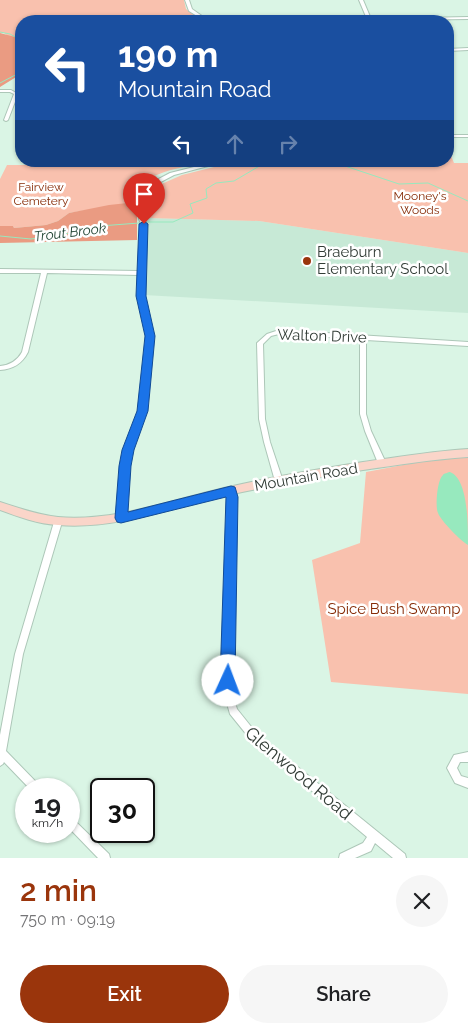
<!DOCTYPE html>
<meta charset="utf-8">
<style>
:root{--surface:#fff;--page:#f6f6f6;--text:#202124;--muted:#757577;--accent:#9a350c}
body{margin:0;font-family:Raleway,sans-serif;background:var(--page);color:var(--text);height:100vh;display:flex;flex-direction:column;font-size:19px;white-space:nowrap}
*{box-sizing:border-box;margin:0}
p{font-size:16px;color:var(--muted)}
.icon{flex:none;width:28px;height:28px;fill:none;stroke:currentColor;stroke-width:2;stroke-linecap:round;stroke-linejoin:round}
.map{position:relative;height:858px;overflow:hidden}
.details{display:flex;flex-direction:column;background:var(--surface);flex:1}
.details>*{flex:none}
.top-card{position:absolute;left:15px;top:15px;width:439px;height:152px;border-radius:20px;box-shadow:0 1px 4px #0004;background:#1a4fa0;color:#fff;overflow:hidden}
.speed{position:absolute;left:15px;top:778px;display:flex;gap:10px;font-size:25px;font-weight:700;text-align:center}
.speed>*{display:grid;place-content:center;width:65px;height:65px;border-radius:50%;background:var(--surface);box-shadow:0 1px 4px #0004;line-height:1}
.speed small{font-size:12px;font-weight:400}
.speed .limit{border:2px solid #111;border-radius:8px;background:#fff;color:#111}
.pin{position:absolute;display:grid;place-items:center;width:42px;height:42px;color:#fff;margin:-51px -21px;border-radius:50% 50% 50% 0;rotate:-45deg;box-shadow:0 0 5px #0007}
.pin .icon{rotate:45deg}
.me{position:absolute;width:55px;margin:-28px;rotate:2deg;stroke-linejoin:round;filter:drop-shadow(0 0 4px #0008)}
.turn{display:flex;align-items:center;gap:18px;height:105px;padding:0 20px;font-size:22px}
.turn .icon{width:65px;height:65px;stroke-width:2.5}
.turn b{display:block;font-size:35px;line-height:42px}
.lanes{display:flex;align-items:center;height:48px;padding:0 20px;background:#0003;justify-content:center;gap:25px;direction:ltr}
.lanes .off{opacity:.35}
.round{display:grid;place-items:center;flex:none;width:52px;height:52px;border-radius:26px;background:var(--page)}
.summary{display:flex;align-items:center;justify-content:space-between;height:85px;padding:0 20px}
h1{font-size:30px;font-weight:600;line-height:38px;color:var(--accent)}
.action{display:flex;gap:10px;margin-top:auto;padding:10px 20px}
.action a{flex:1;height:58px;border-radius:30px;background:var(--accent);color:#fff;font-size:20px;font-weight:600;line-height:58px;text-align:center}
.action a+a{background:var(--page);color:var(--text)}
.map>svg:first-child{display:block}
.built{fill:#c7e9d6}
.green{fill:#f9c1ae}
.forest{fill:#ea9b82}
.water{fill:#97e9be}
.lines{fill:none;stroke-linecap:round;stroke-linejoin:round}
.stream{stroke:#97e9be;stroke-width:1}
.minor-casing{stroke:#adc7b8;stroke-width:2}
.secondary-casing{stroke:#adc7b8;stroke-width:2}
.minor{fill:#fff;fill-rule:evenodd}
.secondary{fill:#fad5c9;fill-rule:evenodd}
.route{fill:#1a73e8;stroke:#114b97}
.poi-dot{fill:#9a350c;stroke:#fff;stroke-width:2}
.labels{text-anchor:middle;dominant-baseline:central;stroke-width:5;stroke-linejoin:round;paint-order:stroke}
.far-park-label{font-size:12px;fill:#862b06;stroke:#fff}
.far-water-label{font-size:14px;font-style:italic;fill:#193e2c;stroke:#fff}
.poi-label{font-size:15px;fill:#323c36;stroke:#fff;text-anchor:start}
.street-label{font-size:15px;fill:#323c36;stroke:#fff}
.park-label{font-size:15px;fill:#862b06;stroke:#fff}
.near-street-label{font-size:18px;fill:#323c36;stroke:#fff}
</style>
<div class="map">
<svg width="468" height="858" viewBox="0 0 468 858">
<rect width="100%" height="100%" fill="#daf5e5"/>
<path class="built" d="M147 218 259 221 468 253V313L144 295Z"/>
<path class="green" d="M0 0H184L186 9 202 21H21V45L4 33H0Z
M448 148 454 163H468V253L259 221 147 218 152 195 157 186 182 175 238 161H448Z
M32 161H212C184 168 139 170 130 203L69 213 58 221 46 225 14 228 13 226H0V179L7 165H28Z
M445 457H468V694L331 682 312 560 360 543 366 472Z"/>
<path class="forest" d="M0 33 15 37 21 45V74L0 87Z
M137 202V240L0 243V226H13L14 228 46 225 58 221 69 213 109 205Z"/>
<path class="water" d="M450 472C468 479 468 523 468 545 461 541 441 521 438 513 435 507 437 480 443 475 443 474 449 472 450 472Z"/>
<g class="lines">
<path class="stream" d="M0 32 10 34 21 40
M0 83 21 72
M330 161 399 184 428 183 468 201
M148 222H173L193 213 190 204 207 198 206 189 216 183 234 181 268 161
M0 236 31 239 96 229 100 226 139 223"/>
<g class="minor-casing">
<path id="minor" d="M185 0H189L192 9 209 21H205L189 11Z
M359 0H363L371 19 468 17V19L334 21 336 20 367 19Z
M468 48V50L448 51V49Z
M0 90H11L18 94 8 120 6 121 4 120 14 94 10 92H0Z
M454 135H468V137H454Z
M218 161H227L174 175 155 185 148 191 145 219 147 224 144 296 153 336 145 411 132 450 129 466 125 518 124 520 121 521 118 520 117 518 121 466 124 450 139 411 147 336 138 296 139 275 47 273 28 352C22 364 13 369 0 370V366C10 365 17 361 22 352L41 273H0V269L139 271 141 224 139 219 142 191 151 183 170 173Z
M279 330 468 342V346L366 340V414L371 431 386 463 385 465H379L378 463 365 431 360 414V339L279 334 271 336 263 344 265 419 270 442 283 481 282 483H276L275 481 264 442 259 419 257 343 267 334Z
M231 488 234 489 236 497 232 693 237 709 257 734 405 854 406 858H393L375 843 371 851 355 858H339L340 854 363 843 367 837 251 740 230 714 224 693V681L228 497 227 491 228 489Z
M58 519 61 520 62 522 23 654 6 751 40 786 42 789H30L4 762 3 764 0 766V735L15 654 54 522 55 520Z
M468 752V762H460L457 768 461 776 468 778V788L455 783 447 768 454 755Z
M69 816 72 818 109 854 110 858H98L69 828Z"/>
</g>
<g class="secondary-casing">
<path id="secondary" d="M468 449V457C433 459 398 465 363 470 319 477 276 485 233 494 176 506 118 530 58 525 38 524 19 517 0 510V502C19 508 38 515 58 517 118 522 175 498 233 486 276 476 319 469 363 462 398 457 433 451 468 449Z"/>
</g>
<use href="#minor" class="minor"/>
<use href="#secondary" class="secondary"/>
</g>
<path class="route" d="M144 221 148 224 146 296 155 336 148 411 134 450 131 466 128 512 231 486 235 487 238 497 235 681 233 686 228 688 222 686 220 681 226 497 121 523 117 522 115 518 119 466 122 450 137 411 145 336 136 296 139 224Z"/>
<circle class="poi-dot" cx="307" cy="261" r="5"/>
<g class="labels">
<g class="far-park-label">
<text x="41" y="187">Fairview<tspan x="41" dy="14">Cemetery</tspan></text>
<text x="420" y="196">Mooney's<tspan x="420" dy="14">Woods</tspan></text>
</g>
<g class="far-water-label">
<text transform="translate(70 232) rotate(-7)">Trout Brook</text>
</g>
<g class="poi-label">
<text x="317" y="252">Braeburn<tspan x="317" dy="17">Elementary School</tspan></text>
</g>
<g class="street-label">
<text transform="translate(322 336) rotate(2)">Walton Drive</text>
<text transform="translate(306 477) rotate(-10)">Mountain Road</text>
</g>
<g class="park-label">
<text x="394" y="609">Spice Bush Swamp</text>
</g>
<g class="near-street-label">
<text transform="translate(299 773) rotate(40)">Glenwood Road</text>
</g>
</g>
</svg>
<div class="speed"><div>19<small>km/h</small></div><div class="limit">30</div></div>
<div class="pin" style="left:144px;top:224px;background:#d93025"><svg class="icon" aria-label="arrive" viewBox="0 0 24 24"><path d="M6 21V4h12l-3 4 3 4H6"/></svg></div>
<svg class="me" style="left:228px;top:681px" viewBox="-20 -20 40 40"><circle r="19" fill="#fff"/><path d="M0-13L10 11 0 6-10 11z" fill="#1a73e8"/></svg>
<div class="top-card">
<div class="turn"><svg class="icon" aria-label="left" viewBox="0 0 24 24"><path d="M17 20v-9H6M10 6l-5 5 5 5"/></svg><div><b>190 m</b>Mountain Road</div></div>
<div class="lanes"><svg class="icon" aria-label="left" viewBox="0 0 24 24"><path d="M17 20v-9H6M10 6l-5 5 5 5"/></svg><svg class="icon off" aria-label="ahead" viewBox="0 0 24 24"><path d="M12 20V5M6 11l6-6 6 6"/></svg><svg class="icon off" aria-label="right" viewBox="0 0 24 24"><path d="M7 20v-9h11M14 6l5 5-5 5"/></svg></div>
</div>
</div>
<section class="details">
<div class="summary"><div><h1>2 min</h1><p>750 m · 09:19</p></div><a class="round"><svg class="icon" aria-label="close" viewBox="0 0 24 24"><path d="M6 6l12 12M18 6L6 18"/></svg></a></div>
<div class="action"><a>Exit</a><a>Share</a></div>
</section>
